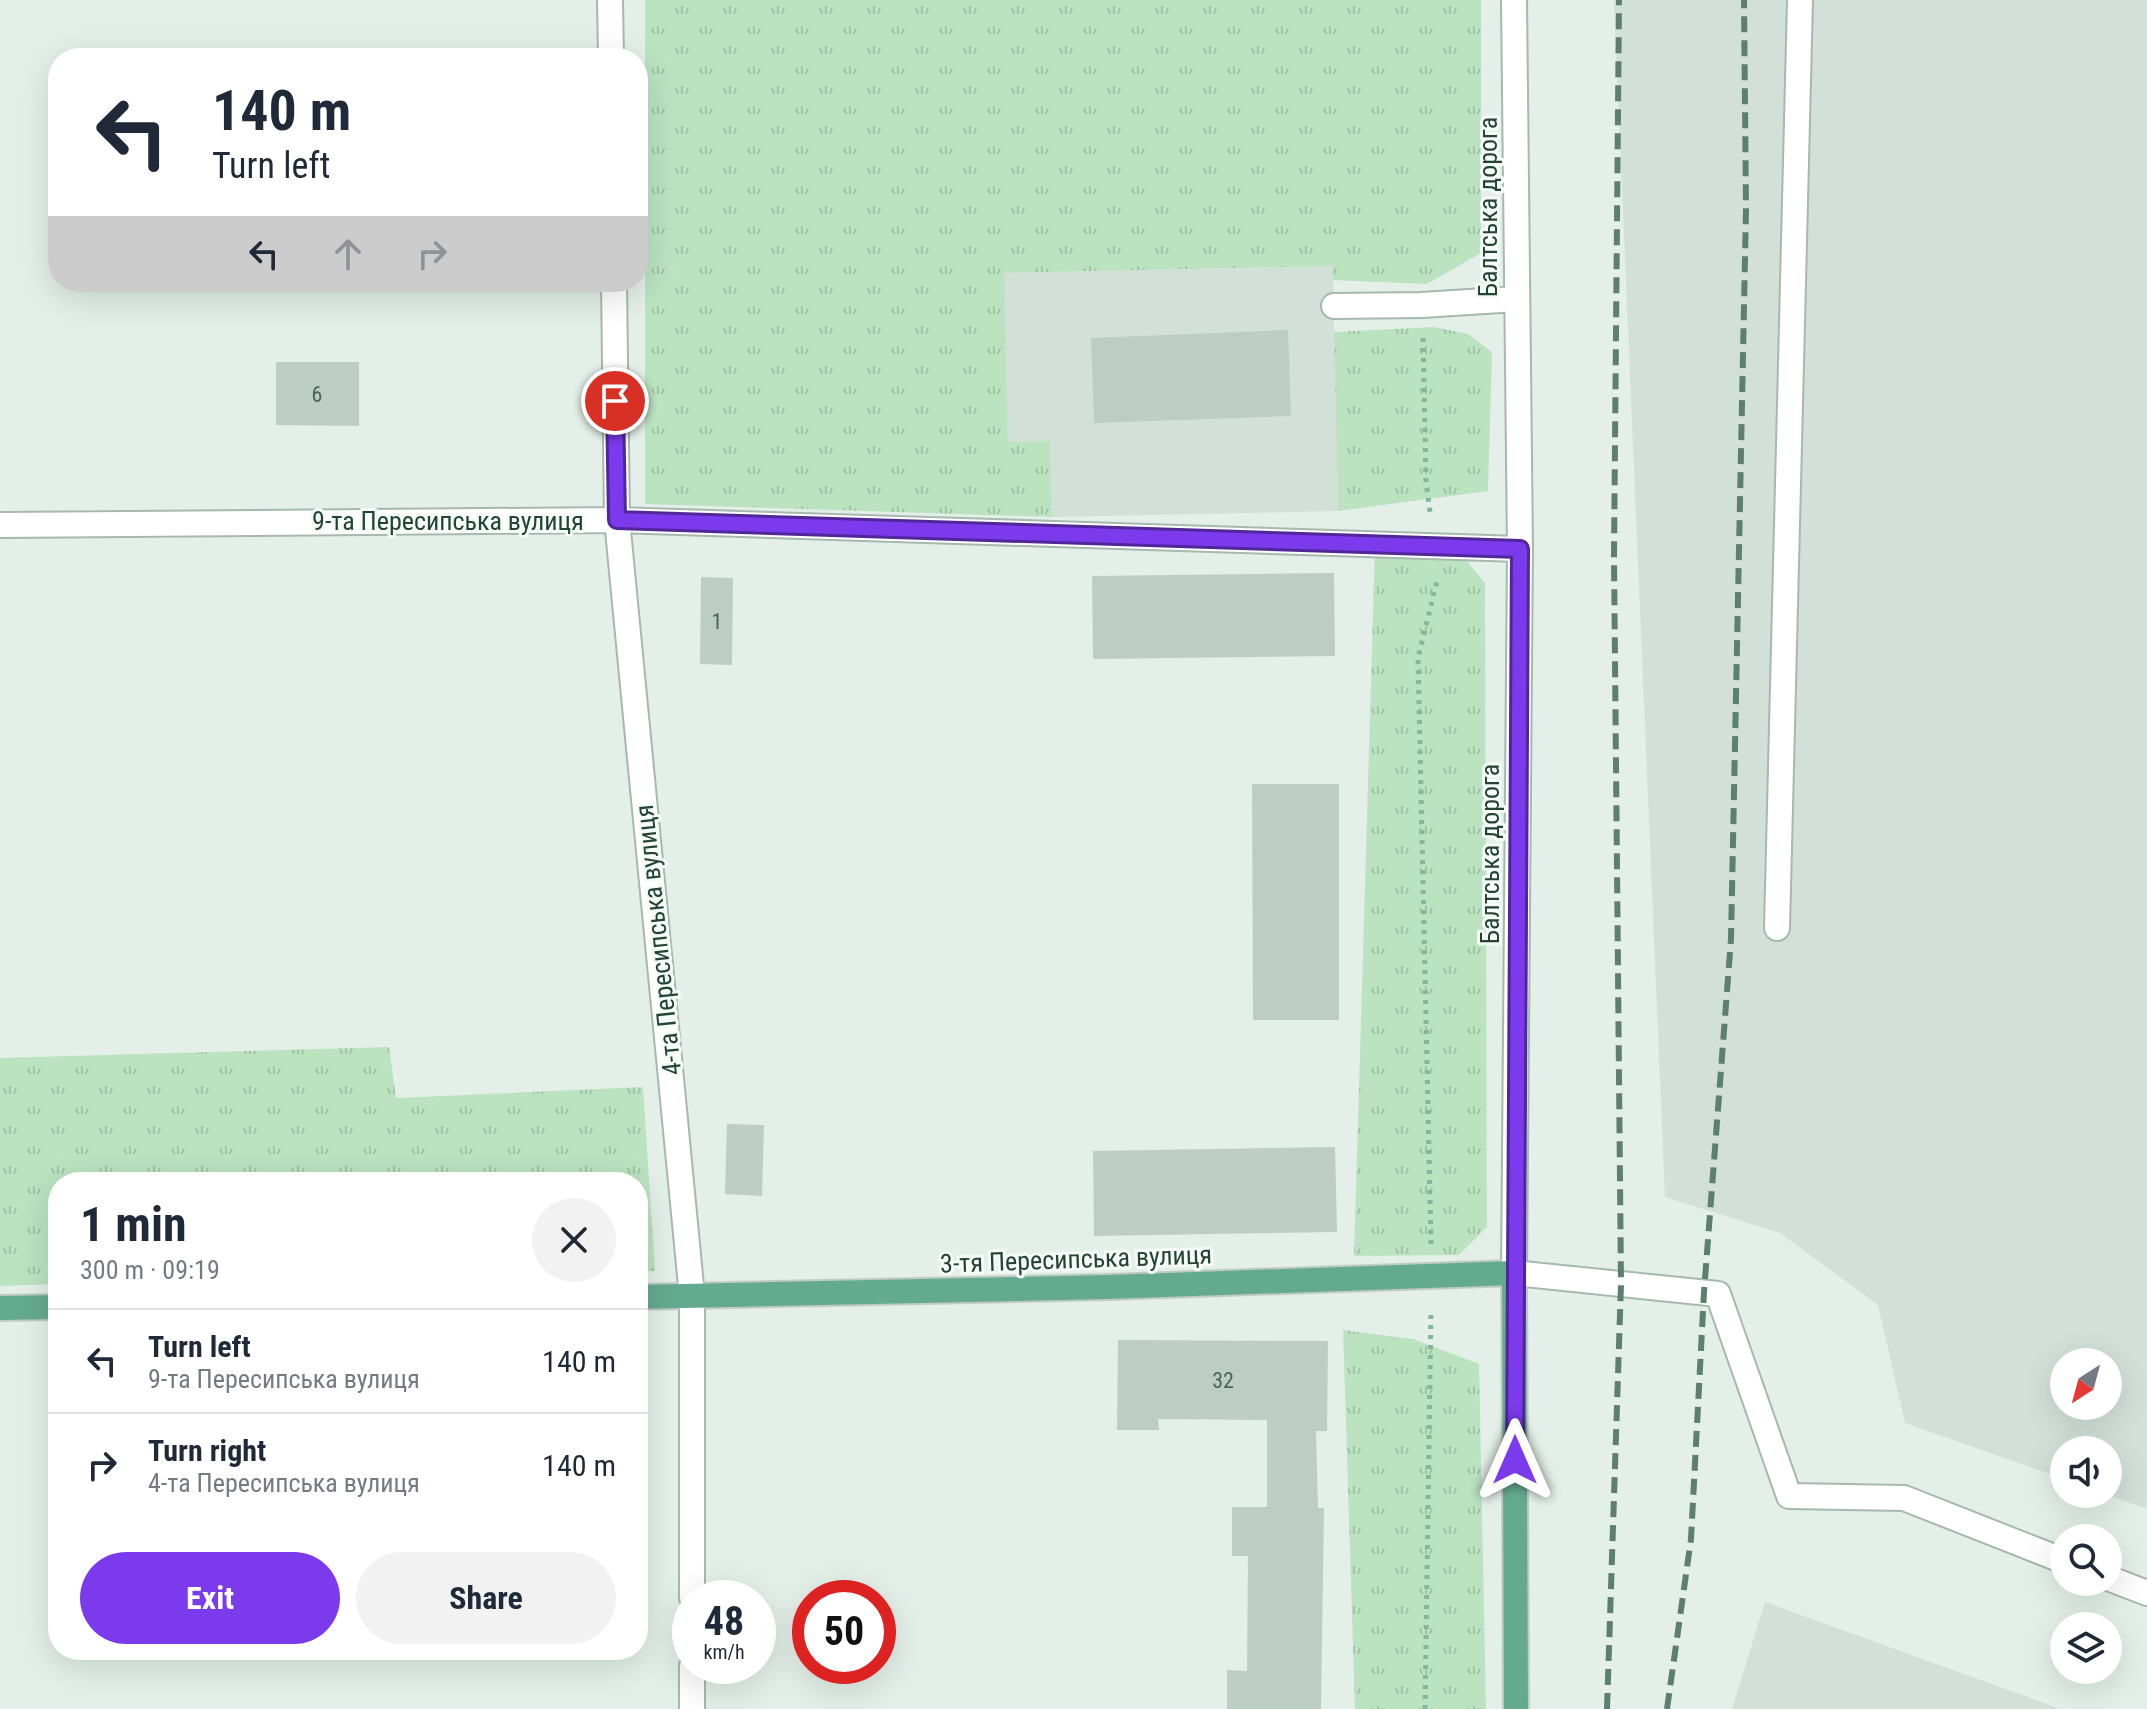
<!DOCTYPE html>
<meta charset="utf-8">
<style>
:root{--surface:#fff;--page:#f2f2f3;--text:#1f2937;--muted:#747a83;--line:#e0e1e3;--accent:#7c3aed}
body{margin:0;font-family:"Roboto Condensed",sans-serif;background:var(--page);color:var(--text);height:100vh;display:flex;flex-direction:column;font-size:30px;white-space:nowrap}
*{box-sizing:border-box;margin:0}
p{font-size:26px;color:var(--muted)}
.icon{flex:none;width:44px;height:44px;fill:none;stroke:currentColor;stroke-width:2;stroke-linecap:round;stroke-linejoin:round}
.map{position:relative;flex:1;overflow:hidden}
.panel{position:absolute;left:48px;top:1172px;width:600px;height:488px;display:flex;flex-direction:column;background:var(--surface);border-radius:32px;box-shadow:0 8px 32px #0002}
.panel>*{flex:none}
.hud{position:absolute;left:48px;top:48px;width:600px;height:244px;border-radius:32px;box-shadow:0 8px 32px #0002;background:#fff;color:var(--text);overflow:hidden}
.needle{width:52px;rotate:216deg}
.fabs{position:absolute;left:2050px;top:1348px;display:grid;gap:16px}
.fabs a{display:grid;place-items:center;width:72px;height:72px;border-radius:50%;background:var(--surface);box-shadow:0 8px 32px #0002;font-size:40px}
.speed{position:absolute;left:672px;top:1580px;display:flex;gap:16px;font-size:40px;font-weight:700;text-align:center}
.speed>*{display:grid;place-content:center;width:104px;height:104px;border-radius:50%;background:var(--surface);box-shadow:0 8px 32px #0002;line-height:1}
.speed small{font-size:20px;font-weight:400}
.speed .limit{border:12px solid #d22;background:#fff;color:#111}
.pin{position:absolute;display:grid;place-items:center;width:68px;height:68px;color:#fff;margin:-34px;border:4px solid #fff;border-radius:50%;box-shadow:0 2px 8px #0007}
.me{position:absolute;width:88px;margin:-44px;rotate:0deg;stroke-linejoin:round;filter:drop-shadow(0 0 6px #0008)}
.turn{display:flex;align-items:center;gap:28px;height:168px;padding:0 32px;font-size:36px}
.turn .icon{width:104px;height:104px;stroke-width:2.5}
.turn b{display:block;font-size:56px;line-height:68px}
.lanes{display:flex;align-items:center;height:76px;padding:0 32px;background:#0003;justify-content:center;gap:40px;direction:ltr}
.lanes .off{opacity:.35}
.round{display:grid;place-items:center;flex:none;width:84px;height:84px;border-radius:42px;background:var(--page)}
.summary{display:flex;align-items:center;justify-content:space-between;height:136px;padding:0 32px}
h1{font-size:48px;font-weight:700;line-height:60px}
.cta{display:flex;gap:16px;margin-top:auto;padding:16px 32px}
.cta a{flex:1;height:92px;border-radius:48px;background:var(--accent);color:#fff;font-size:32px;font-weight:700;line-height:92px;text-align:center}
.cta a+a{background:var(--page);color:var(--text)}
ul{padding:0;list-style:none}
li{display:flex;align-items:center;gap:24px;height:104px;padding:0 32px;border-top:2px solid var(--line)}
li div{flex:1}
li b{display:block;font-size:30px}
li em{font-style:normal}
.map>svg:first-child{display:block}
.built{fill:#d2e0d8;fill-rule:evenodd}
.grass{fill:url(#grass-tufts)}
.building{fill:#bccec4}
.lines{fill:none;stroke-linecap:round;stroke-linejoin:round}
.minor-casing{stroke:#a6b8af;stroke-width:28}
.major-casing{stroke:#c1cbc6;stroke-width:28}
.path{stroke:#81b79e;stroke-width:5;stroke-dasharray:4 6;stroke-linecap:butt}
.minor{stroke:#fff;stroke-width:24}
.major{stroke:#64aa8e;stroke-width:24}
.rail{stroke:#5c7f70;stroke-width:6;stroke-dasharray:16 8;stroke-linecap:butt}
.route-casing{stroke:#51269a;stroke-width:20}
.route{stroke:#7c3aed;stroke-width:14}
.labels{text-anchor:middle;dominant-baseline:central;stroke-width:6;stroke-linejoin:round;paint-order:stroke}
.number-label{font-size:22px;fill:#486659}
.street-label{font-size:26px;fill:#214435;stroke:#f6fbf8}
</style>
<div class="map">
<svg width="2147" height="1709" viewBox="0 0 2147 1709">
<defs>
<pattern id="grass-tufts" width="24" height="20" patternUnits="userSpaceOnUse" patternTransform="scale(2)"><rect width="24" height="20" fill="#bbe3c0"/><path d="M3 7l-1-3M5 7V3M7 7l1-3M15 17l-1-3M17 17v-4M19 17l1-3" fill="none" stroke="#a0c4a6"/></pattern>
</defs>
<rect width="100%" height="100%" fill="#e4efe9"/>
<path class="built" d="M1614 0H2147V1509L2105 1494H2108V1450H2064V1479L1905 1423 1878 1305 1780 1233 1665 1197ZM2064 1362H2108V1406H2064Z
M1333 266 1338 511 1052 517 1050 442 1008 443 1003 273Z
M1765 1602 2061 1709H1732Z"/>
<path class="grass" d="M645 0H1481V253L1427 284 1333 280 1332 266 1004 273 1008 442 1050 441 1052 517 645 504Z
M1434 327 1468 334 1492 352 1488 491 1338 511 1334 332Z
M1375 545 1455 547 1485 583 1487 1227 1459 1255 1354 1256Z
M389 1047 396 1098 643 1087 655 1271 638 1272V1182H58V1284L0 1286V1058Z
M1343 1330 1413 1339 1479 1364 1486 1709H1355Z"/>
<path class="building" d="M1288 330 1291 416 1094 423 1091 338Z
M276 362H359V426L276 425Z
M1334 573 1335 656 1093 659 1092 576Z
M701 577 733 578 732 665 700 664Z
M1252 784H1339V1020H1253Z
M727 1124 764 1125 762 1196 725 1194Z
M1335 1147 1337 1232 1094 1236 1093 1151Z
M1118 1340 1328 1341 1327 1431H1316L1318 1508H1324L1321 1709H1227V1670L1247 1671 1248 1556H1232V1507H1267V1420L1158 1419 1159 1430H1117Z"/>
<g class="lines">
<g class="minor-casing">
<path id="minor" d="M610 0 611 58
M1514 0 1520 549 1514 1273 1718 1294 1789 1496 1904 1498 2064 1561
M614 282 617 520 692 1296V1598
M1334 306 1422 305 1516 299
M0 525 617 520 1520 549
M1777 928 1800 0
M2108 1578 2147 1593
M692 1709V1666"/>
</g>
<g class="major-casing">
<path id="major" d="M638 1297 1108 1287 1514 1273 1516 1709
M0 1308 58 1307"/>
</g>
<path class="path" d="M1423 338 1426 481 1430 512
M1431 1244 1418 658 1437 581
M1425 1709 1431 1310"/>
<use href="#minor" class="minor"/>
<use href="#major" class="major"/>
<path class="rail" d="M1607 1709 1621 1284 1614 556 1619 0
M1667 1709 1691 1539 1704 1292 1731 939 1746 209 1744 0"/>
</g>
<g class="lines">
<g class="route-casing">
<path id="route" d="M615 401 617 520 1520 549 1515 1460"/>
</g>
<use href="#route" class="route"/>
</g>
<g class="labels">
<g class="number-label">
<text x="317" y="394">6</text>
<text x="717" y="621">1</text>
<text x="1223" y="1380">32</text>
</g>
<g class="street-label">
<text transform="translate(1488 207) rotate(-90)">Балтська дорога</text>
<text x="448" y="521">9-та Пересипська вулиця</text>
<text transform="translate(1490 854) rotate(-90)">Балтська дорога</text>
<text transform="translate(658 940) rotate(-96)">4-та Пересипська вулиця</text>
<text transform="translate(1076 1259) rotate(-2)">3-тя Пересипська вулиця</text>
</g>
</g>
</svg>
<div class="fabs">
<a><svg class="needle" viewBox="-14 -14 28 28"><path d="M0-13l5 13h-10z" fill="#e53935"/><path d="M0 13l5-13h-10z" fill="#747a83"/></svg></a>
<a><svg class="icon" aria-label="sound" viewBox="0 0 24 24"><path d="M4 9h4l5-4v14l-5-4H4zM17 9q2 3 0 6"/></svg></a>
<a><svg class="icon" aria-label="search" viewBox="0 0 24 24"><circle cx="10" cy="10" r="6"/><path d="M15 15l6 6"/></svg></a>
<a><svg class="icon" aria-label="layers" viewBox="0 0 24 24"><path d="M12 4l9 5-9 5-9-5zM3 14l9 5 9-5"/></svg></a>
</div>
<div class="speed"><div>48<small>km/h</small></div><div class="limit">50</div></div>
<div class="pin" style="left:615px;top:401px;background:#d93025"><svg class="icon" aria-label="arrive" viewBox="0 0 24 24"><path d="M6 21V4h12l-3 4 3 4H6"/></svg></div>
<svg class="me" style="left:1515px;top:1460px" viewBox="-20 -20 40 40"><path d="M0-17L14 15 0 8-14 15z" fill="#7c3aed" stroke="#fff" stroke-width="4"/></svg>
<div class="hud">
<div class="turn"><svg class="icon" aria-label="left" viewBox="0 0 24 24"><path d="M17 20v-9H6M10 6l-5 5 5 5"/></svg><div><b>140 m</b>Turn left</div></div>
<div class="lanes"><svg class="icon" aria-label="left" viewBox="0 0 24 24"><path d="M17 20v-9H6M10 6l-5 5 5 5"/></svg><svg class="icon off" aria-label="ahead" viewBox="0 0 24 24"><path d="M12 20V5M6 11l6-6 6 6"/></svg><svg class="icon off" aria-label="right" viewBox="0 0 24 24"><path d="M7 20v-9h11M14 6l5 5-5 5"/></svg></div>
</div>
<section class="panel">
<div class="summary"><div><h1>1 min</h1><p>300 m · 09:19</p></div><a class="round"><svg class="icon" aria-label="close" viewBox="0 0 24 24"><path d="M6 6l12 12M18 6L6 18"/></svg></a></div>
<ul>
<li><svg class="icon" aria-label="left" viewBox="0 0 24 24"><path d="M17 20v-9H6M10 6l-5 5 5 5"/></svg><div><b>Turn left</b><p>9-та Пересипська вулиця</p></div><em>140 m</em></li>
<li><svg class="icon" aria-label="right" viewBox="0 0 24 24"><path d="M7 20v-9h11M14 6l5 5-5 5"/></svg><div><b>Turn right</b><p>4-та Пересипська вулиця</p></div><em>140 m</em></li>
</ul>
<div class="cta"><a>Exit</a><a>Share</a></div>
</section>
</div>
